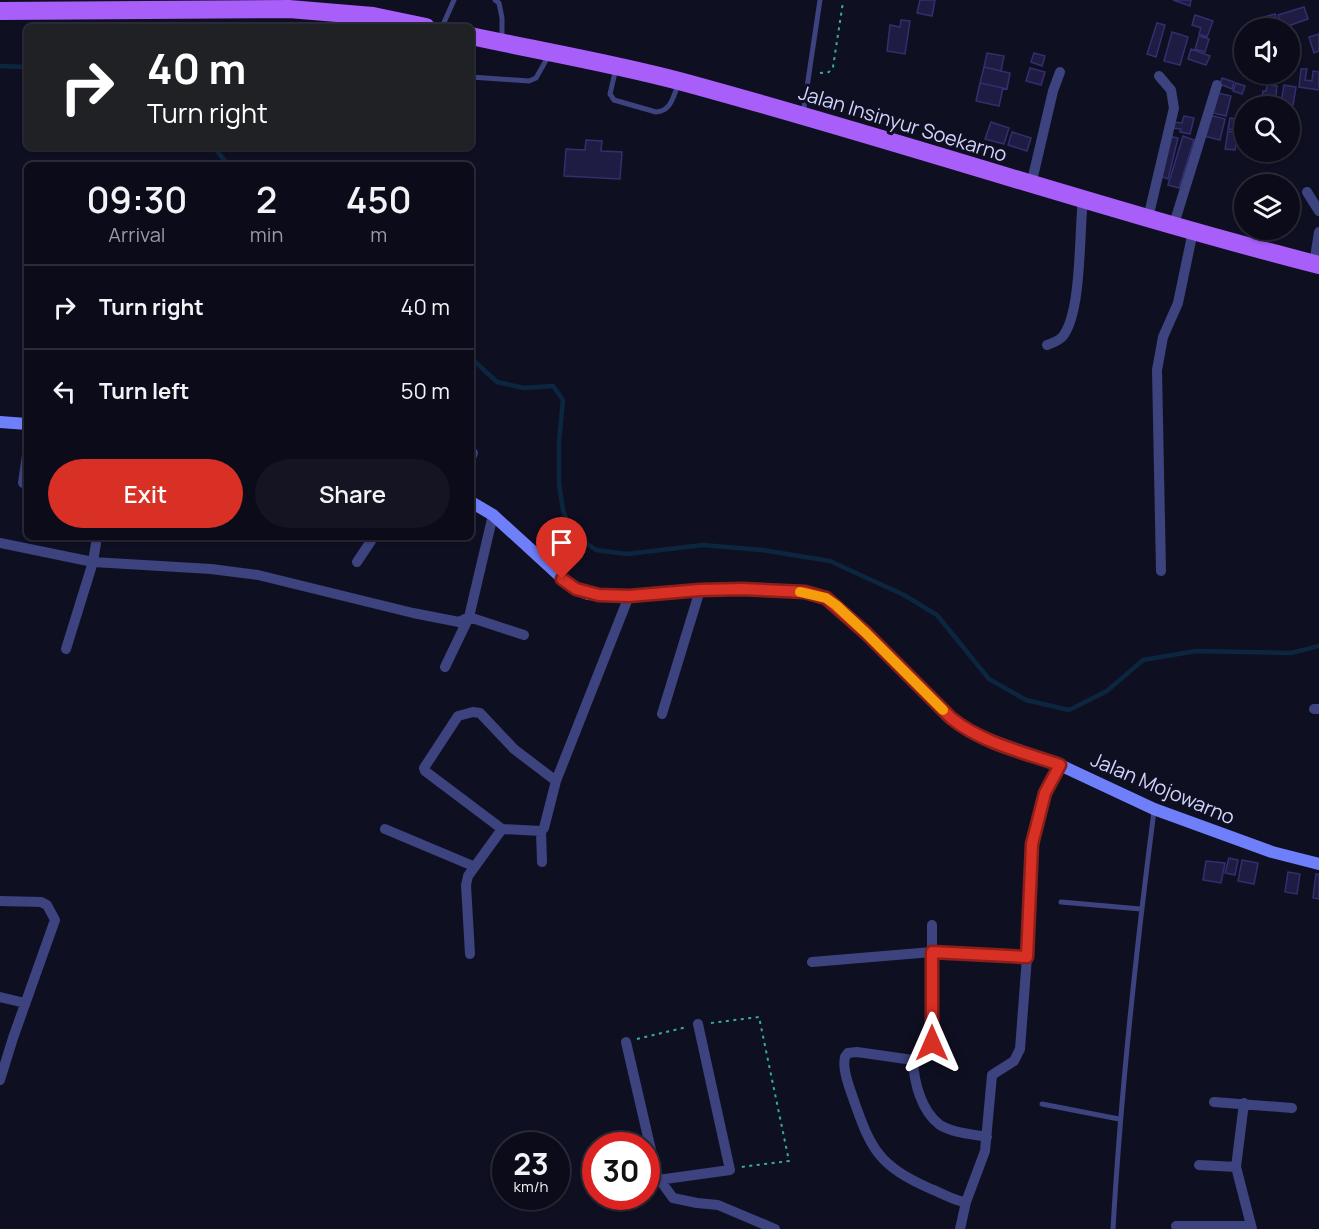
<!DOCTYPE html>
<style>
:root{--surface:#0b0b1a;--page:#141423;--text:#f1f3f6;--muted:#9a9ba2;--line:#2b2b39;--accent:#d93025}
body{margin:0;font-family:Manrope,sans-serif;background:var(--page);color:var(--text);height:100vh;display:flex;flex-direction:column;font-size:22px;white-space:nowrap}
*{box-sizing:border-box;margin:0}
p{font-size:20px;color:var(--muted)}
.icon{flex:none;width:33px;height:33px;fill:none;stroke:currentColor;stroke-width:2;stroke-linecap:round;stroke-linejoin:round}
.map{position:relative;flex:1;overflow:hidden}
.drawer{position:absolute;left:24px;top:162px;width:450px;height:378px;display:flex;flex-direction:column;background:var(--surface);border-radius:9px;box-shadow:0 2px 4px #0004,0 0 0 2px var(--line)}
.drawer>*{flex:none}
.guide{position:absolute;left:24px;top:24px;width:450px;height:126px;border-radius:9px;box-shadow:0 2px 4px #0004,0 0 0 2px var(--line);background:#202124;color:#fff;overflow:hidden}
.fabs{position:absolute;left:1234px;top:18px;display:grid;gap:12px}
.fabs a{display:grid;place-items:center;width:66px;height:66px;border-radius:50%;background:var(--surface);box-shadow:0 2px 4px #0004,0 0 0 2px var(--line);font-size:30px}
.speed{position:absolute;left:492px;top:1132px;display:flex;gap:12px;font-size:30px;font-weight:700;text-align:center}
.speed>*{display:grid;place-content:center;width:78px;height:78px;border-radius:50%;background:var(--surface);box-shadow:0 2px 4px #0004,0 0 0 2px var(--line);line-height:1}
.speed small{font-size:15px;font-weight:400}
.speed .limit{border:9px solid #d22;background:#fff;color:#111}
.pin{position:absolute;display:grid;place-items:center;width:51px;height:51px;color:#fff;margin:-62px -26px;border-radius:50% 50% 50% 0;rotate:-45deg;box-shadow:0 0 6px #0007}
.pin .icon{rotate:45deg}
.me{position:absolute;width:66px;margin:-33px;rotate:0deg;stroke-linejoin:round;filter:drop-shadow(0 0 4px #0008)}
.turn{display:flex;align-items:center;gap:21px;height:126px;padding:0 24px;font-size:27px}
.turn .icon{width:78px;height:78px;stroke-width:2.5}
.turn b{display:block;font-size:42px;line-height:51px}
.eta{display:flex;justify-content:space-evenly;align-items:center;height:102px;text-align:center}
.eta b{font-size:36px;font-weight:600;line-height:42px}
.cta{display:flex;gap:12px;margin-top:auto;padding:12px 24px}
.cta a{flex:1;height:69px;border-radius:36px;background:var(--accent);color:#fff;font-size:24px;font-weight:600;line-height:69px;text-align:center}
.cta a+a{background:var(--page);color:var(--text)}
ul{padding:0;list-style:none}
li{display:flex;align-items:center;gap:18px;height:84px;padding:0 24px;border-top:2px solid var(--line)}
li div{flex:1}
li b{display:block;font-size:22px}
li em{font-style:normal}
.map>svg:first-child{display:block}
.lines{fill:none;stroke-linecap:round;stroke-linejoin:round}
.stream{stroke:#0c263f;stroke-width:4.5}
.building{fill:#1e1c43;stroke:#322f6e;stroke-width:1.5}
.path{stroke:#34af96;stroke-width:2;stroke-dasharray:3 4.5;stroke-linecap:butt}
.lane{stroke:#3c437f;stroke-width:5}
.street{stroke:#3c437f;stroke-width:10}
.secondary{stroke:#6e7ff9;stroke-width:12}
.primary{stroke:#a85ef8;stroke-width:18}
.route-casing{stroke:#8d1f18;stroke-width:15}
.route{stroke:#d93025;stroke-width:10}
.slow{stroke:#f59e0b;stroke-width:10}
.labels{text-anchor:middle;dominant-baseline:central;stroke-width:6;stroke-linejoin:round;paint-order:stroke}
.street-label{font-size:20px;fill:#d2d4fd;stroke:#0f0f22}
</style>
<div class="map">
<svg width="1319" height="1229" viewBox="0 0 1319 1229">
<rect width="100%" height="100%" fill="#0f0f22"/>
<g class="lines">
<path class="stream" d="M0 66 27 67
M214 147 228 165
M471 358 497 382 524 388 553 386 563 400 559 441V484L563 510 571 532 596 550 627 554 703 545 762 550 830 561 904 595 937 615 989 679 1026 700 1069 710 1107 691 1143 660 1196 651 1291 653 1319 646"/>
</g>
<path class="building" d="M920 0H935L932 16 917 13Z
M1173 0H1191L1190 6Z
M1304 7 1308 19 1282 28 1278 15Z
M1275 14 1279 28H1267L1264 17Z
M1195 15 1213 21 1207 37 1199 34 1201 28 1192 25Z
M901 20 910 21 905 54 887 51 890 25 900 27Z
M1157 23 1165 25 1156 57 1147 54Z
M1172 32 1188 37 1180 65 1164 61Z
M1319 34V51L1314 53 1309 37Z
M1199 36 1209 39 1205 52 1195 49Z
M1191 49 1210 56 1206 65 1188 59Z
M987 53 1004 56 1001 71 984 67Z
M1034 53 1045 56 1042 66 1031 62Z
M984 67 1010 73 1007 89 980 83Z
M1030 68 1045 72 1041 85 1026 81Z
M1301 69H1307L1305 80 1312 81 1313 71 1319 72V90L1299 87Z
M1261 74H1277L1276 82 1267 81 1268 75Z
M1222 78 1234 82 1232 89 1220 84Z
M980 83 1003 88 999 106 976 101Z
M1236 83 1245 86 1242 94 1233 91Z
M1267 85 1277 86 1275 104 1261 102 1263 91H1266Z
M1284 85 1296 87 1293 105 1281 103Z
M1218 93 1231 96 1226 116 1213 113Z
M1209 115 1225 119 1220 140 1204 136Z
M1184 116 1194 118 1190 134 1180 132 1181 129 1172 128 1174 122 1182 123Z
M1230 118 1243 120 1241 131 1228 129Z
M991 122 1009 128 1004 144 985 139Z
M1228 131 1239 133 1235 150 1225 149Z
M1012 132 1031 138 1027 151 1008 145Z
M1169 136 1178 138 1168 179 1160 176Z
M1183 136 1194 140 1179 188 1168 185Z
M586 140 602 141 601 151 622 152 620 179 564 176 566 149 585 150Z
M1229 858 1238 860 1235 875 1225 873Z
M1242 860 1258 863 1254 884 1238 881Z
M1206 861 1225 863 1221 883 1203 880Z
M1288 872 1300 874 1297 894 1285 892Z
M1316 874H1319V899L1313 898Z"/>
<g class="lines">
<path class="path" d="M820 73 829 72 833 67 843 2
M711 1023 759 1017 789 1161 741 1167
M637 1039 687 1027"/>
<path class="lane" d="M495 0 499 3 502 18V38
M442 27 454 0
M616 68 610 94 614 100 656 112C671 111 673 97 678 85
M471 77 529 81 536 78 549 55
M803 114 820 0
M1061 902 1141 909
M1042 1104 1119 1119
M595 1165H596
M646 1179 658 1180
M1113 1229C1121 1089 1136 950 1154 811"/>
<path class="street" d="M1031 185 1053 91 1060 72
M1307 192 1319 211
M1148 218 1174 108 1171 90 1159 76
M1174 224 1217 85
M1314 264 1319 232
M1047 345C1053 343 1059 341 1063 336 1082 312 1079 232 1083 199
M471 458 473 453
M23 483 27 455
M0 543 93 562 211 569 258 575 413 613 459 622 469 617 493 515
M357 562 371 541 370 537
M1161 571 1157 370 1163 337 1178 303 1193 231
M66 649 93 562 97 537
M445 667 469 617 524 635
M1314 709H1319
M662 714 700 590
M385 829 473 866
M502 829 425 771 424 768 458 716 473 712 480 713 514 749 556 781
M541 831 542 862
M0 901 41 902 47 905 55 920 13 1038 0 1080
M932 925V1043L926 1055 913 1060C914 1082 921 1111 940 1125 953 1133 971 1134 987 1137
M470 954 466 885 468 876 502 829 541 831 544 828 556 781 629 596
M812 962 932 952 1027 957
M0 997 25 1003
M626 1042 657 1176 673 1198 697 1203 718 1205 775 1229
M913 1060 857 1052 848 1053 845 1057C842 1069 849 1086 853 1098 871 1150 879 1166 931 1189 942 1193 954 1201 966 1202
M1214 1102 1292 1108
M1244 1103 1236 1167 1252 1229
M1199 1165 1236 1167
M658 1180 730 1170 698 1024
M1176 1226H1250
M960 1229 966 1202 985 1151 992 1075 1014 1061 1020 1049 1027 957 1032 844 1045 793 1060 765"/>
<path class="secondary" d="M0 422 27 424
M471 502 493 515 562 578 576 589 588 594 629 596 700 590 743 589 805 592 826 598 866 633 951 718 974 734 1060 765 1154 809 1272 852 1319 864"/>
<path class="primary" d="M0 11 289 9 373 16 426 27
M471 36C540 51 611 63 679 81 894 139 1104 210 1319 265"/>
</g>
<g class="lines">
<g class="route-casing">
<path id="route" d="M562 579 576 589 599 595 629 596 700 590 742 589 805 592 826 598 866 633 951 718C982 743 1023 752 1060 765L1045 793 1032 844 1027 957 932 952V1043"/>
</g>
<use href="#route" class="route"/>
<path class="slow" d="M800 592 826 598 836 605 866 633 943 710"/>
</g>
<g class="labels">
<g class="street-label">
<text transform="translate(903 123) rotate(17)">Jalan Insinyur Soekarno</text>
<text transform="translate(1163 788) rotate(23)">Jalan Mojowarno</text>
</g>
</g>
</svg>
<div class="fabs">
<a><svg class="icon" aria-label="sound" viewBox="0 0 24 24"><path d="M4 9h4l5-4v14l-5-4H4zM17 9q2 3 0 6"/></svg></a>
<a><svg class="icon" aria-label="search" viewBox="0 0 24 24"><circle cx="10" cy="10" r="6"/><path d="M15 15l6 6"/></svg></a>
<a><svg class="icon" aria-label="layers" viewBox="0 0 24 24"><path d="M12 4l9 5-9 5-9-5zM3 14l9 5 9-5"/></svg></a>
</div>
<div class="speed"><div>23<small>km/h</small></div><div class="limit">30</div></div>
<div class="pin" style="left:562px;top:579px;background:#d93025"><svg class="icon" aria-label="arrive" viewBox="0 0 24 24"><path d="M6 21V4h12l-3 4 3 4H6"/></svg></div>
<svg class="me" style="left:932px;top:1043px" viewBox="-20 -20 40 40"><path d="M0-17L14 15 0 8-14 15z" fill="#d93025" stroke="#fff" stroke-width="4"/></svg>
<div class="guide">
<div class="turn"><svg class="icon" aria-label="right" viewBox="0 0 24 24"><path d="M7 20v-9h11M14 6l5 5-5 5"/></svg><div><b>40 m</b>Turn right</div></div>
</div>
<section class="drawer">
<div class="eta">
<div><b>09:30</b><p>Arrival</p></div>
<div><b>2</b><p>min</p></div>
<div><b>450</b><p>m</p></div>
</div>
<ul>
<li><svg class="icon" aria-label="right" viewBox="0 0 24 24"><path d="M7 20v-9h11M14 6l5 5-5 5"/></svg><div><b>Turn right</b></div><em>40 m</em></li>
<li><svg class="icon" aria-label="left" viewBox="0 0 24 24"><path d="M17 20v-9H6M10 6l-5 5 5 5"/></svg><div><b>Turn left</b></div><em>50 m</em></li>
</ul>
<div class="cta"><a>Exit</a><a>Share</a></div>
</section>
</div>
